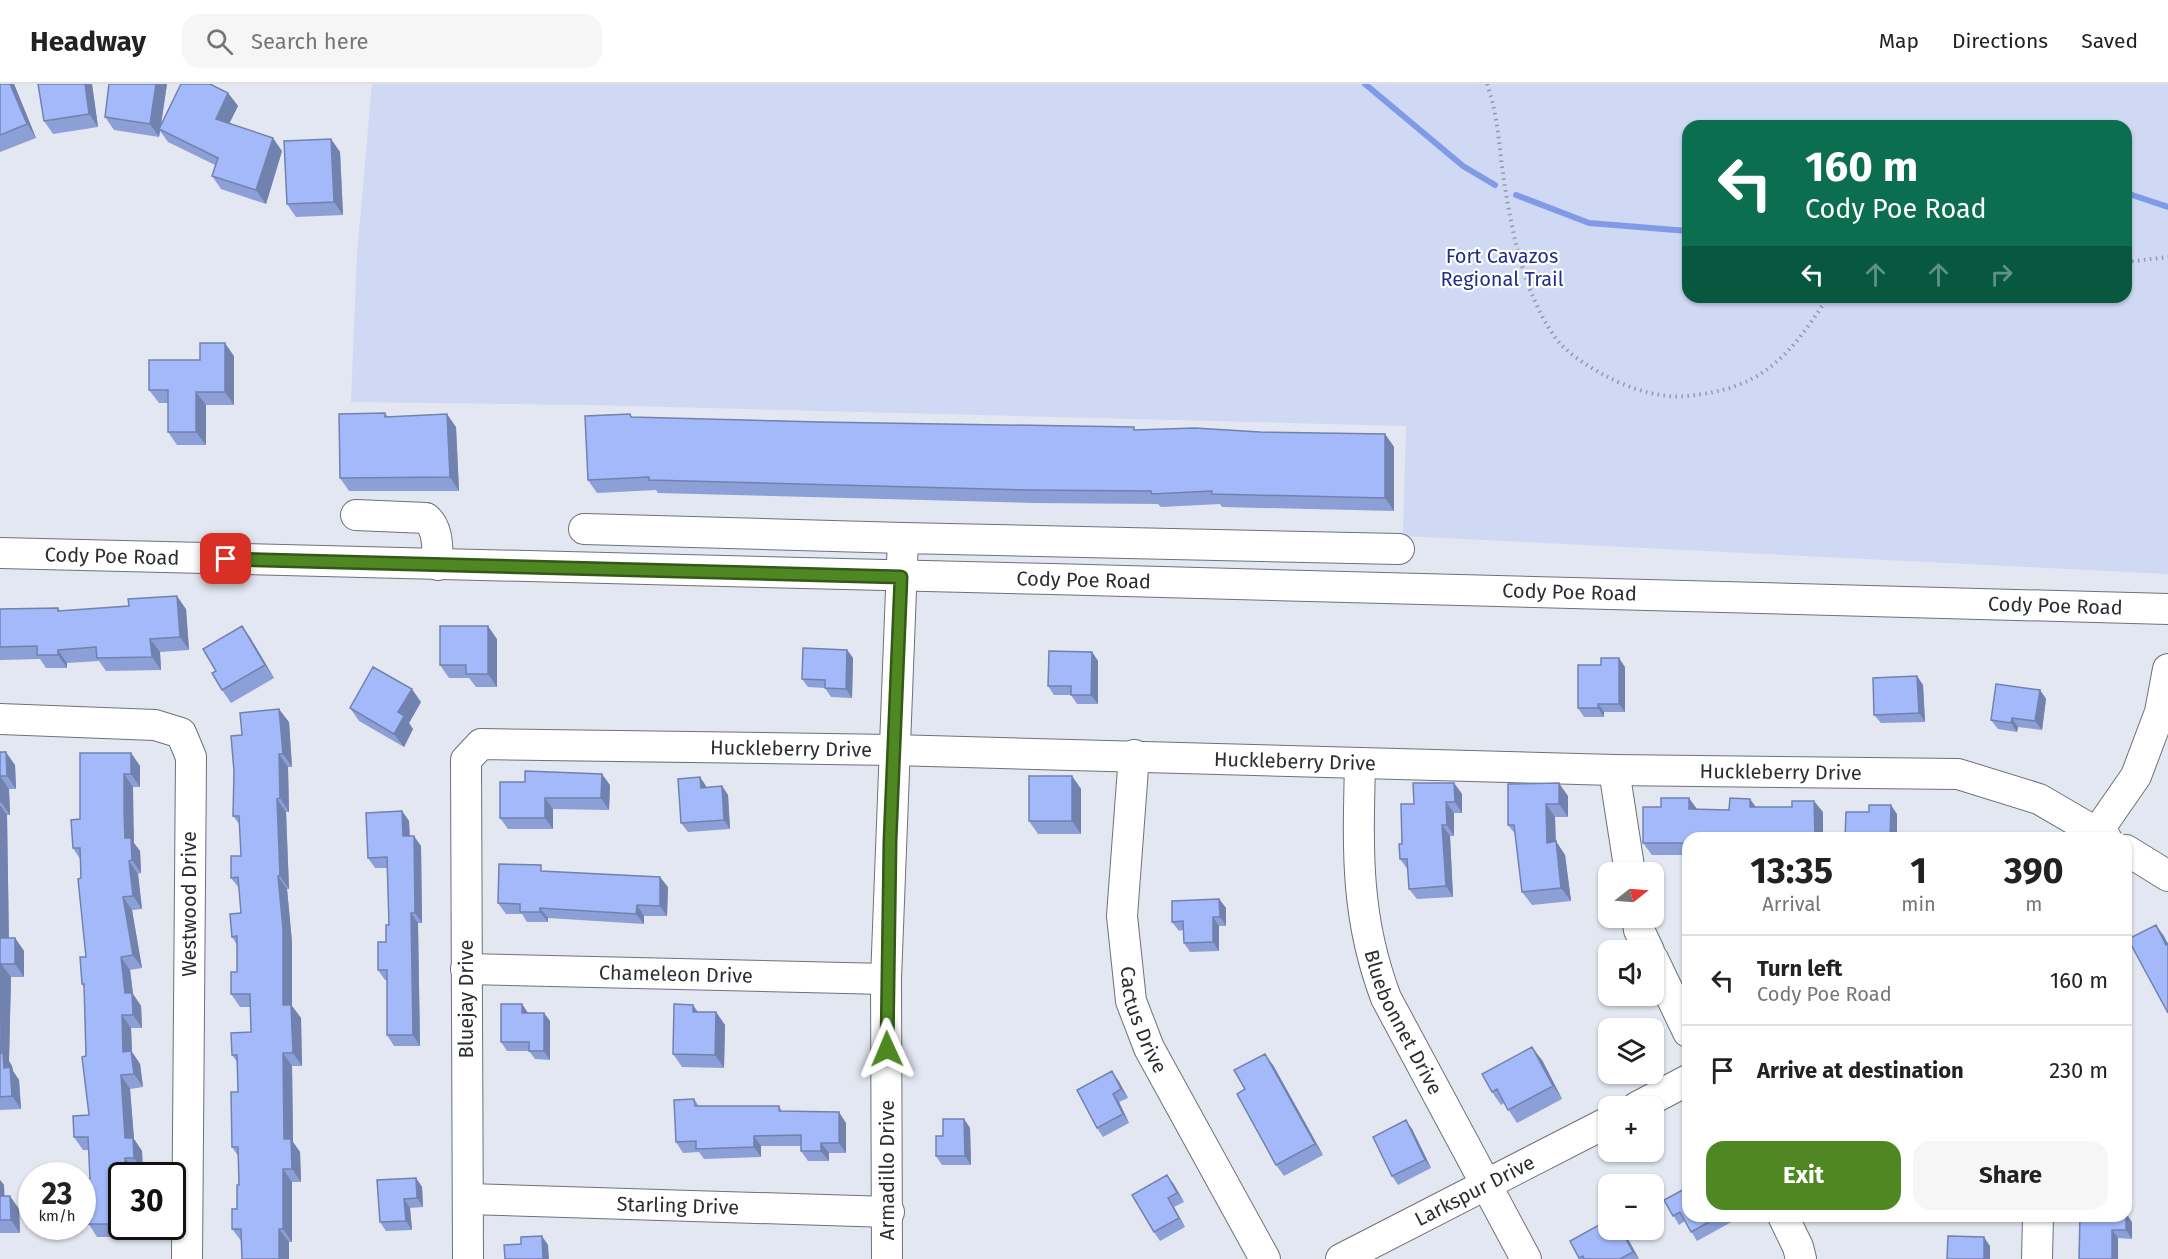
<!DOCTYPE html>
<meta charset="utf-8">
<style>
:root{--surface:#fff;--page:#f6f6f6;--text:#222;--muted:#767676;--line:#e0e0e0;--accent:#4f8823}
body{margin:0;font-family:"Fira Sans",sans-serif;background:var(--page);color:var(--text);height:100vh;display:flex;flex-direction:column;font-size:22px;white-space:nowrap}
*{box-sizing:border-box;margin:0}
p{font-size:20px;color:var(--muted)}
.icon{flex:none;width:33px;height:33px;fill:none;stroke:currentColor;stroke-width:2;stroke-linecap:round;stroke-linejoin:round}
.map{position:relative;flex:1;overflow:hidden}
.drawer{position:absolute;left:1682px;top:748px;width:450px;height:390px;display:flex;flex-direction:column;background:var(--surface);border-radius:18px;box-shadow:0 2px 4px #0004}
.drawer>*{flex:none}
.guide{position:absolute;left:1682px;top:36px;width:450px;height:183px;border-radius:18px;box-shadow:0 2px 4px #0004;background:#0b6e4f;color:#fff;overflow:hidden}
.needle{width:39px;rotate:73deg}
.buttons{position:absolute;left:1598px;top:778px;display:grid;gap:12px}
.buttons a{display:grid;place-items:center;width:66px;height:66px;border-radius:12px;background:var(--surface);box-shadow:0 2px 4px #0004;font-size:30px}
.speed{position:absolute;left:18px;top:1078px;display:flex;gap:12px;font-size:30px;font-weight:700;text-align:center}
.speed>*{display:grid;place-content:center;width:78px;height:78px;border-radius:50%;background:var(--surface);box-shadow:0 2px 4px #0004;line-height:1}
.speed small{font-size:15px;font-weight:400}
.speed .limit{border:3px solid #111;border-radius:9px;background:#fff;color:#111}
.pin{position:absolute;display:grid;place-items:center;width:51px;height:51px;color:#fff;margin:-26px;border-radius:12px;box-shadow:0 3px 9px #0006}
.me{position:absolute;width:66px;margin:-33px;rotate:359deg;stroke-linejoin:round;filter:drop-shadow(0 0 4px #0008)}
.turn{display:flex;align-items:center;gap:21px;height:126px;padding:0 24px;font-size:27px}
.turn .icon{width:78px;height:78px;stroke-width:2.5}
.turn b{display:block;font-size:42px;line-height:51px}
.lanes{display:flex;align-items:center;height:57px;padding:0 24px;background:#0003;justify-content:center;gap:30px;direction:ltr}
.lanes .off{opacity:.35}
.eta{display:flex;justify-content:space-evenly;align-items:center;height:102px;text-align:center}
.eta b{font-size:36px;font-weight:700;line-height:42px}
.cta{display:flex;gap:12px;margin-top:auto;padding:12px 24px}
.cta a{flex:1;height:69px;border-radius:18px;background:var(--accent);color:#fff;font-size:24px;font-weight:700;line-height:69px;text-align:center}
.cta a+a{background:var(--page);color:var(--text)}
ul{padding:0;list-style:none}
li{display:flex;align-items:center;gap:18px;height:90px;padding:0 24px;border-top:2px solid var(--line)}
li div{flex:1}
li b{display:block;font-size:22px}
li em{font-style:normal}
header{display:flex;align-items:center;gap:36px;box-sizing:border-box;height:84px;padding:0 30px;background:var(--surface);border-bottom:2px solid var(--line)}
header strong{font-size:28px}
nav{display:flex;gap:33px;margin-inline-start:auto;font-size:21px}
.search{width:420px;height:54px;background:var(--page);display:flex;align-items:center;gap:15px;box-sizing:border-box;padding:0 21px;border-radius:18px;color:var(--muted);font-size:22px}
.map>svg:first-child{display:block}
.green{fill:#cfd9f4;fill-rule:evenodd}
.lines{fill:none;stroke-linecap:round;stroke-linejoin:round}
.stream{stroke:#819ae8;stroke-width:6}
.minor-casing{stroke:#6e717a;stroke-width:32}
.path{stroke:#9699a0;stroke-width:4;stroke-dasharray:1.5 4.5;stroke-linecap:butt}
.minor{stroke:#fff;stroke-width:30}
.wall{fill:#8c9fd6}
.shaded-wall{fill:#7282ae}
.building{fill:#a3b9f9;stroke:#7282ae;stroke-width:1.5}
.route-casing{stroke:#335817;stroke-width:15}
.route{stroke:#4f8823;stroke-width:10}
.labels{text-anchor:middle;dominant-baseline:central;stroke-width:4.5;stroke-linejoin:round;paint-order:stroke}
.park-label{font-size:20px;fill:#203088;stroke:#fff}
.street-label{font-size:20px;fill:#2b2d30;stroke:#fff}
</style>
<header>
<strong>Headway</strong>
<div class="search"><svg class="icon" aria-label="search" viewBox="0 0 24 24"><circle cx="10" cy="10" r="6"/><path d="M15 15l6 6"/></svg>Search here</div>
<nav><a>Map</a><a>Directions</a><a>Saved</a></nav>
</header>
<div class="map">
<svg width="2168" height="1175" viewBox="0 0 2168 1175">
<rect width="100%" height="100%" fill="#e3e7f1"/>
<path class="green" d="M372 0H2168V490L1403 452 1406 342 591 321 351 318 357 170ZM1688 42H2126V213H1688Z"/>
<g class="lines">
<path class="stream" d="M1365 0 1463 82 1495 101
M2016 42H2027
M2126 109 2168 123
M1516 111 1589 139 1688 147"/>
<g class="minor-casing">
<g id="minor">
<path d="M356 431 426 434C439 445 437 464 438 481"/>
<path d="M584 445 903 454"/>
<path id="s1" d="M0 469C723 489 1445 502 2168 525"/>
<path d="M0 635 155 641 181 649 191 673 187 1175"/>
<path id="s2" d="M1134 671 1122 832 1131 917 1149 964 1265 1175"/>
<path id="s3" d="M1360 679C1358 765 1355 832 1386 914L1526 1175"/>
<path d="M1614 686 1630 789"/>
<path d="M2093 754 2136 692 2160 628 2168 585"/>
<path d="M2126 766 2168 792"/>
<path d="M1637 834 1639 846 1649 867"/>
<path d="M1653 875 1688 948"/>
<path id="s4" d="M466 885 886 895"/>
<path d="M1637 1023 1688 996"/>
<path id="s5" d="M468 1115 889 1128"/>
<path d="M1783 1132 1798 1163 1801 1175"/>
<path id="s6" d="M468 1175 466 676 481 660 893 666 1614 686 1958 690 2039 715 2106 754"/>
<path d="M887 1175 886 895 903 454 1399 465"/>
<path id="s7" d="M1341 1175 1608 1038"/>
<path d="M2037 1175 2038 1132"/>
</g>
</g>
<path class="path" d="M1487 0C1499 33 1499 68 1505 103 1513 153 1524 206 1552 249 1563 267 1586 281 1604 291 1628 304 1660 315 1687 312 1762 305 1788 274 1828 213
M2126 178 2168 173"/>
<use href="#minor" class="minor"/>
</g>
<path class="wall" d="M0 0H14L36 54 0 68Z
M92 0 98 43 53 50 44 37Z
M109 0H167L161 41 228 9 238 22 229 40 282 67 266 120 221 105 212 92 215 81 168 58 160 47 159 53 114 46 105 33Z
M331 55 340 68 343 131 296 133 287 120Z
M234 272V321H206V361H177L168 348V319H159L149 306Z
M385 329 388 333 456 343 459 407H349L340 394Z
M630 330 632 333 1136 346 1385 350 1394 363V427L1222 423 1220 420 1161 423 1158 420 1035 419 658 409 656 406 597 409 588 396Z
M58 524 60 527 186 525 189 566 160 568 161 586 106 587 99 577 67 579V584H46L40 575 0 576V525Z
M242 542 251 555 274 594 231 619 222 606 216 587Z
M497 555V603H476L469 594H449L440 581Z
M847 566 853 574 852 614 831 613 825 604 808 603 802 595Z
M1092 568 1098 577V620H1077L1071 611H1054L1048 602Z
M1625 583V628H1604V633H1584L1578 624Z
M1917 592 1923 601 1925 638 1881 639 1874 631Z
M2040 606 2046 615 2042 646 2018 643 2017 648 1998 645 1991 636Z
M421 618 409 639 413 645 404 663 359 637 350 624Z
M289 638 292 683H288L289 728H286L289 805H287L292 858V922L301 934 302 982H292L293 1058 300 1068 301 1098H292V1158H289V1175H242V1158L232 1145 237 1125 239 1101 238 1072 232 1063 238 1008V979L232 971 251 948 250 923H240L231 910 237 888V861L232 853 241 829 239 804 231 794 241 772 240 741 233 732Z
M0 668 15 681 16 705H9L10 731H7L9 854H15L24 867V893H11L9 977 12 982 13 987 19 996 21 1025 0 1026Z
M131 669 140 682V703H133V742L134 759 140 767 141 789 138 790 142 825 132 826 142 884 130 886 133 910 141 922 142 944H131L132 968 140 980 143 1003 130 1005 134 1055 142 1067 143 1087H134L122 1092V1143H142V1153H97L88 1139 83 1140 82 1139V1095H90L89 1066H83L74 1053 89 1031 84 904 82 900 86 873 80 775 73 764 80 735Z
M1072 692 1081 705V750H1038L1029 737Z
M700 693 706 703 722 702 728 711 730 745 688 748 681 739Z
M500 698 610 701 609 726 553 725V745H508L500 734Z
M1454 699 1462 710V729H1454V752H1450L1453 813 1417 815 1409 805 1408 786 1400 775 1402 760 1414 720Z
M1508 700 1568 712V733H1555L1556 758 1565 771 1571 817 1532 821 1522 808 1516 751 1508 741Z
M1750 715 1756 723 1823 728 1688 754V771H1652L1643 759 1697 726H1729Z
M402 727 409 737 410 752 421 762 422 839H418L420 962H394L387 951V896H385L378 886 386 858 389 841 387 784H375L368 774Z
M545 787 668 803 667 832H644V840L548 834V838H527L522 830H506L498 819Z
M1219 815 1226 824V842H1219V867L1190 868 1184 859 1183 846 1179 847 1172 838Z
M522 920 528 929H544L550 937V976L535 975 529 967H507L501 958Z
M716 928 725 941 724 984 682 983 673 970Z
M1542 976 1562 1015 1517 1039 1504 1019 1501 1021 1492 1008Z
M1273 981 1323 1071 1284 1092 1276 1081 1245 1005Z
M1118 996 1128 1014 1119 1018 1129 1039 1103 1053 1097 1044Z
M694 1015 699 1022H779L782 1027 846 1039V1069H829V1077H808L801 1067V1062H761V1073L704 1075 699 1068 683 1069 676 1058Z
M964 1035 970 1044 971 1081H942L936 1072 943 1052Z
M1412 1045 1431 1084 1398 1101 1392 1092Z
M416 1094 422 1103 423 1123 410 1124 412 1146 386 1147 380 1138Z
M0 1096 4 1101V1112L19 1125 20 1149H0Z
M1173 1099 1184 1118 1174 1123 1185 1143 1160 1157 1154 1148Z
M1664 1116 1688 1132H1735L1737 1135 1697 1157 1685 1137 1679 1141Z
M2080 1132 2132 1138V1155L2118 1154V1175H2079Z
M1623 1146 1639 1175H1580L1570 1157Z"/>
<path class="shaded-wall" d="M10 0H14L36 54 27 40Z
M85 0H92L98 43 89 30Z
M156 0H167L159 53 150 40Z
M228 9 238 22 225 48 216 35Z
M273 54 282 67 266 120 256 106Z
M331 55 340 68 343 131 334 118Z
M225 259 234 272V321L225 308Z
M196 308 206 321V361L196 348Z
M447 330 456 343 459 407 450 393Z
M1385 350 1394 363V427L1385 414Z
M177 512 186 525 189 566 180 553Z
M242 542 251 555 274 594 265 581Z
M488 542 497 555V603L488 590Z
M150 555 160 568 161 586 152 573Z
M58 566 67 579V584L58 571Z
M847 566 853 574 852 614 846 605Z
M1092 568 1098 577V620L1091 611Z
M1619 574 1625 583V628L1619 620Z
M1917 592 1923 601 1925 638 1919 629Z
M412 605 421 618 409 639 413 645 404 663 394 650 398 628Z
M2040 606 2046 615 2042 646 2035 637Z
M1598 620 1604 628V633L1598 624Z
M279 625 289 638 292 683 283 670Z
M2012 634 2018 643 2017 648 2011 639Z
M6 668 15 681 16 705 7 692Z
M131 669 140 682V703L131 690Z
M279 670 288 683 289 728 280 714Z
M124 690 133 703 134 759 140 767 141 789 132 776 125 754Z
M602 690 610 701 609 726 601 714Z
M0 692 9 705 10 731 1 718Z
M1072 692 1081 705V750L1072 737Z
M700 693 706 702 707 713 701 704Z
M1454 699 1462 710V729L1455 718Z
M1559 699 1568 712V733L1559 720Z
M722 702 728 711 730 745 724 736Z
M545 714 553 725V745L545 734Z
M1689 714 1697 725H1689Z
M277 715 286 728 289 805 280 792Z
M1750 715 1758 727 1750 723Z
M1814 717 1823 728V754H1815Z
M1446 718 1454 729V752L1447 741Z
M1546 720 1555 733 1556 772 1547 759Z
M0 721 7 731 9 867 0 854Z
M1891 721 1897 730V754H1890Z
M402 727 409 737 410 763 403 752Z
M1442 741 1450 752 1453 813 1446 802Z
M414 752 421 762 422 839 415 829Z
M1556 757 1565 771 1571 817 1561 804Z
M129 777 138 790 142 825 133 812Z
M278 792 287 805 292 858V922L301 934 302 982 293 969 283 921Z
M660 793 668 803 667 832 660 822Z
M123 813 132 826 142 884 133 871Z
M1219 815 1226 824V842L1220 833Z
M637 821 644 832V840L636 830Z
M540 824 548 834V838L540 828Z
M411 829 418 839 420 962 413 951Z
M1213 833 1219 842V867L1213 858Z
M2156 841 2164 852 2168 860 2166 861Z
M15 854 24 867V893L15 880Z
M121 873 130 886 133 910 141 922 142 944 133 931 125 909Z
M1 880 11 893 9 977 12 982 13 987 19 996 21 1025 12 1012 0 970Z
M522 920 528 929H522Z
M693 921 702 934 693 928Z
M716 928 725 941 724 984 715 971Z
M544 929 550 937V976L544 967Z
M122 931 131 944 132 968 140 980 143 1003 134 990 123 968Z
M1532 963 1542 976 1562 1015 1553 1002Z
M283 969 292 982 293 1058 300 1068 301 1098 292 1085 284 1055Z
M1265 970 1273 981 1323 1071 1315 1060Z
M1112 987 1118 996 1128 1014 1121 1005Z
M121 991 130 1005 134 1055 142 1067 143 1087 134 1074 125 1054Z
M1113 1010 1119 1018 1129 1039 1123 1030Z
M839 1028 846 1039V1069L839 1059Z
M964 1035 970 1044 971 1081 965 1072Z
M1406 1036 1412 1045 1431 1084 1425 1076Z
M754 1052 761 1062V1073L754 1063Z
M821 1059 829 1069V1077L821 1067Z
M125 1074 134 1087V1092H125Z
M283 1085 292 1098V1158L283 1145Z
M1167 1091 1173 1099 1184 1118 1177 1109Z
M416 1094 422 1103 423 1123 417 1114Z
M0 1096 4 1101 5 1125 0 1118Z
M10 1112 19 1125 20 1149 11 1136Z
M1168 1114 1174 1123 1185 1143 1179 1134Z
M404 1115 410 1124 412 1146 406 1137Z
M2126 1129 2132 1138V1155L2126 1146Z
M135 1143H142V1153Z
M279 1145 289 1158V1175H279Z
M1621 1146H1623L1639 1175 1633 1168Z
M2112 1146 2118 1154V1175H2112Z
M542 1152 548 1161 549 1175H543Z
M1984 1153 1990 1162V1175H1984Z"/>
<path class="building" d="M0 0H10L27 40 0 51Z
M38 0H85L89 30 44 37Z
M109 0H156L150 40 105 33Z
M181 0H210L228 9 216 35 273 54 256 106 212 92 218 74 159 45Z
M331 55 334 118 287 120 284 57Z
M200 259H225V308H196V348H168V306H149V276H200Z
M385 329V333L447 330 450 393 340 394 339 330Z
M630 330 631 333 820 338 1134 343V346L1195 344 1260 348 1385 350V414L1212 410V407L1152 410 1151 407 1026 406 649 396V393L588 396 585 332Z
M177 512 180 553 150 555 152 573 97 574 96 563 58 566V571H37V562L0 563V525L58 524V527L129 522 128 515Z
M242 542 265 581 222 606 212 589 216 587 203 565Z
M440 542H488V590H466V581H440Z
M803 564 847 566 846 605 825 604V596L802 595Z
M1049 567 1092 568 1091 611H1071V602H1048Z
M1601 574H1619V620H1598V624H1578V581H1601Z
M373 583 412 605 398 628 404 632 394 650 350 624Z
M1917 592 1919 629 1874 631 1873 594Z
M1996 600 2040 606 2035 637 2012 634 2011 639 1991 636Z
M279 625 283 670H279L280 714 277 715 280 792H278L283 845V921H291L293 969H283L284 1055H291L292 1085H283V1145H279V1175H242L241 1145H232V1125H237V1101H239L238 1063H232L231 1008H238L237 971H232L231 949 251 948 250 910H231V888H237V852L232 853 230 830 241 829 238 793 231 794V772H241L239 732H233L234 687 231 652 242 651 240 629Z
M0 668H6L7 692H0L1 718H0Z
M80 669H131V690H124V729L125 754H131L132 776 129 777 133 812 123 813 133 871 121 873 125 909H132L133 931H122L123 968 131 967 134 990 121 991 125 1054H133L134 1074H125V1092H122V1140H88V1126H82V1095H90L88 1053H74L73 1032 89 1031 82 973 86 972 84 900H82L80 873H86L78 795 81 794 80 764H73L71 736 80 735Z
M525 687 602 690 601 714H545V734H500V698H525Z
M1029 692H1072V737H1029Z
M700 693 701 704 722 702 724 736 681 739 678 695Z
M1413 699H1454L1455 718H1446L1447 741H1442L1446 802 1409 805 1407 775H1400L1399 760H1402L1401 720H1414Z
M1559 699V720H1546L1547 759 1556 757 1561 804 1522 808 1514 741H1508V700Z
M1661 714H1689V725L1729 726 1730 714 1750 715V723H1792V717H1814L1815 754H1688V759H1643V723H1661Z
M1869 721H1891L1890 754H1845L1846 728H1869Z
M402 727 403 752H414L415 829H411L413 951H387V886H378V858H386V841H389L387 773 368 774 366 729Z
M499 780 541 781V787L660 793V822L637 821 636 830 540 824V828H520V820L498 819Z
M1219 815 1220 833H1213V858L1184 859 1183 837 1172 838V817Z
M2156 841 2166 861 2168 859V929L2128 855Z
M0 854H15V880H1L0 939Z
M501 920H522V929H544V967H529V958H501Z
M674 920 693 921V928H716L715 971 673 970Z
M1532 963 1553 1002 1508 1026 1497 1005 1492 1008 1482 990Z
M0 969H3L4 984 10 983 12 1012 0 1013Z
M1265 970 1315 1060 1276 1081 1237 1010 1245 1005 1234 986Z
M1112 987 1121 1005 1113 1010 1123 1030 1097 1044 1077 1006Z
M694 1015 695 1022H779V1027L839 1028V1059H821V1067H801V1051L754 1052V1063L696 1065V1057L676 1058 674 1016Z
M943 1035H964L965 1072H936V1052H943Z
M1406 1036 1425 1076 1392 1092 1373 1053Z
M1167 1091 1177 1109 1168 1114 1179 1134 1154 1148 1132 1111Z
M416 1094 417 1114 404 1115 406 1137 380 1138 377 1096Z
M1688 1103V1132H1720L1691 1148 1680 1128 1673 1132 1664 1116Z
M0 1112H10L11 1136H0Z
M2126 1129V1146H2112V1175H2079L2080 1132H2126Z
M1608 1136V1146H1621L1633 1168 1620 1175H1584L1583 1172 1579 1174 1570 1157Z
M542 1152 543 1175H505L504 1161 521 1160V1153Z
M1948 1152 1984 1153V1175H1947Z"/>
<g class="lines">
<g class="route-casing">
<path id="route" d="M226 475 901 493 890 757 887 965"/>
</g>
<use href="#route" class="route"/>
</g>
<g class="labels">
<g class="park-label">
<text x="1502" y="172">Fort Cavazos<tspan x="1502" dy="23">Regional Trail</tspan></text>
</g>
<g class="street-label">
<text stroke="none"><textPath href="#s1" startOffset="112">Cody Poe Road</textPath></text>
<text stroke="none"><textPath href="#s1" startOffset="1084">Cody Poe Road</textPath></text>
<text stroke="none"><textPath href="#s1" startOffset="1570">Cody Poe Road</textPath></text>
<text stroke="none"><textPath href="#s1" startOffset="2056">Cody Poe Road</textPath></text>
<text stroke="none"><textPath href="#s6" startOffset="831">Huckleberry Drive</textPath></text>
<text stroke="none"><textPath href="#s6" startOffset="1335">Huckleberry Drive</textPath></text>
<text stroke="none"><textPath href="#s6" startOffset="1821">Huckleberry Drive</textPath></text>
<text transform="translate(189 820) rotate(-90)">Westwood Drive</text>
<text stroke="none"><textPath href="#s4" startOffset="210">Chameleon Drive</textPath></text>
<text transform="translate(466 915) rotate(-90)">Bluejay Drive</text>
<text stroke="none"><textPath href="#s2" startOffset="268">Cactus Drive</textPath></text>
<text stroke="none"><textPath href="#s3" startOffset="267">Bluebonnet Drive</textPath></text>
<text transform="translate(887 1086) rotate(-90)">Armadillo Drive</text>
<text stroke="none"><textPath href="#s7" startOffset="150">Larkspur Drive</textPath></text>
<text stroke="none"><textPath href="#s5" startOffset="210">Starling Drive</textPath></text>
</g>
</g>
</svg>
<div class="buttons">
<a><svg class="needle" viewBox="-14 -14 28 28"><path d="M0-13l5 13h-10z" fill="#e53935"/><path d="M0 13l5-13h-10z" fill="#767676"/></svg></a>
<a><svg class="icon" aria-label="sound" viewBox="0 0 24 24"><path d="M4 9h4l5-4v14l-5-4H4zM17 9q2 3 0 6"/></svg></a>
<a><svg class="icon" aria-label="layers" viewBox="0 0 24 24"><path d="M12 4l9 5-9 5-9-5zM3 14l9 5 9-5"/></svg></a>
<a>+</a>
<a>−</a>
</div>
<div class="speed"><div>23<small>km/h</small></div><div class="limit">30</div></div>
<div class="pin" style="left:226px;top:475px;background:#d93025"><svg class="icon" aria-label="arrive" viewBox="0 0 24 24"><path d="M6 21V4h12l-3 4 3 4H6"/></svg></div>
<svg class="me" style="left:887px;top:965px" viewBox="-20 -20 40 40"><path d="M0-17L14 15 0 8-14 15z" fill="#4f8823" stroke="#fff" stroke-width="4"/></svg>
<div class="guide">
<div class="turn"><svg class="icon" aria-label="left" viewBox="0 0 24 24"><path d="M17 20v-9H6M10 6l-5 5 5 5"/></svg><div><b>160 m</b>Cody Poe Road</div></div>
<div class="lanes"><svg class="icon" aria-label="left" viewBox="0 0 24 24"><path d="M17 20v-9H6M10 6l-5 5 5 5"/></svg><svg class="icon off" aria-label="ahead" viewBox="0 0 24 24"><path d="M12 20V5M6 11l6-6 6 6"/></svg><svg class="icon off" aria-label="ahead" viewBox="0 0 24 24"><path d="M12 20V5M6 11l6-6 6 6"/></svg><svg class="icon off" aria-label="right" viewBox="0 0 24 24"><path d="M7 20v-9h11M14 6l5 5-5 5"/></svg></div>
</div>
<section class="drawer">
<div class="eta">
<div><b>13:35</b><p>Arrival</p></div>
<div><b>1</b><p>min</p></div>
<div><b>390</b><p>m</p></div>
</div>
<ul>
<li><svg class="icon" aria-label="left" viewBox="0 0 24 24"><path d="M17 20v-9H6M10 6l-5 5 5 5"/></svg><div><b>Turn left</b><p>Cody Poe Road</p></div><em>160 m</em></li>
<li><svg class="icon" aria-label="arrive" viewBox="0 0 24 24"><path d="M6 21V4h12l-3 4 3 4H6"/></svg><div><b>Arrive at destination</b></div><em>230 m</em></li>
</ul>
<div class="cta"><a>Exit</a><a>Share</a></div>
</section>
</div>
